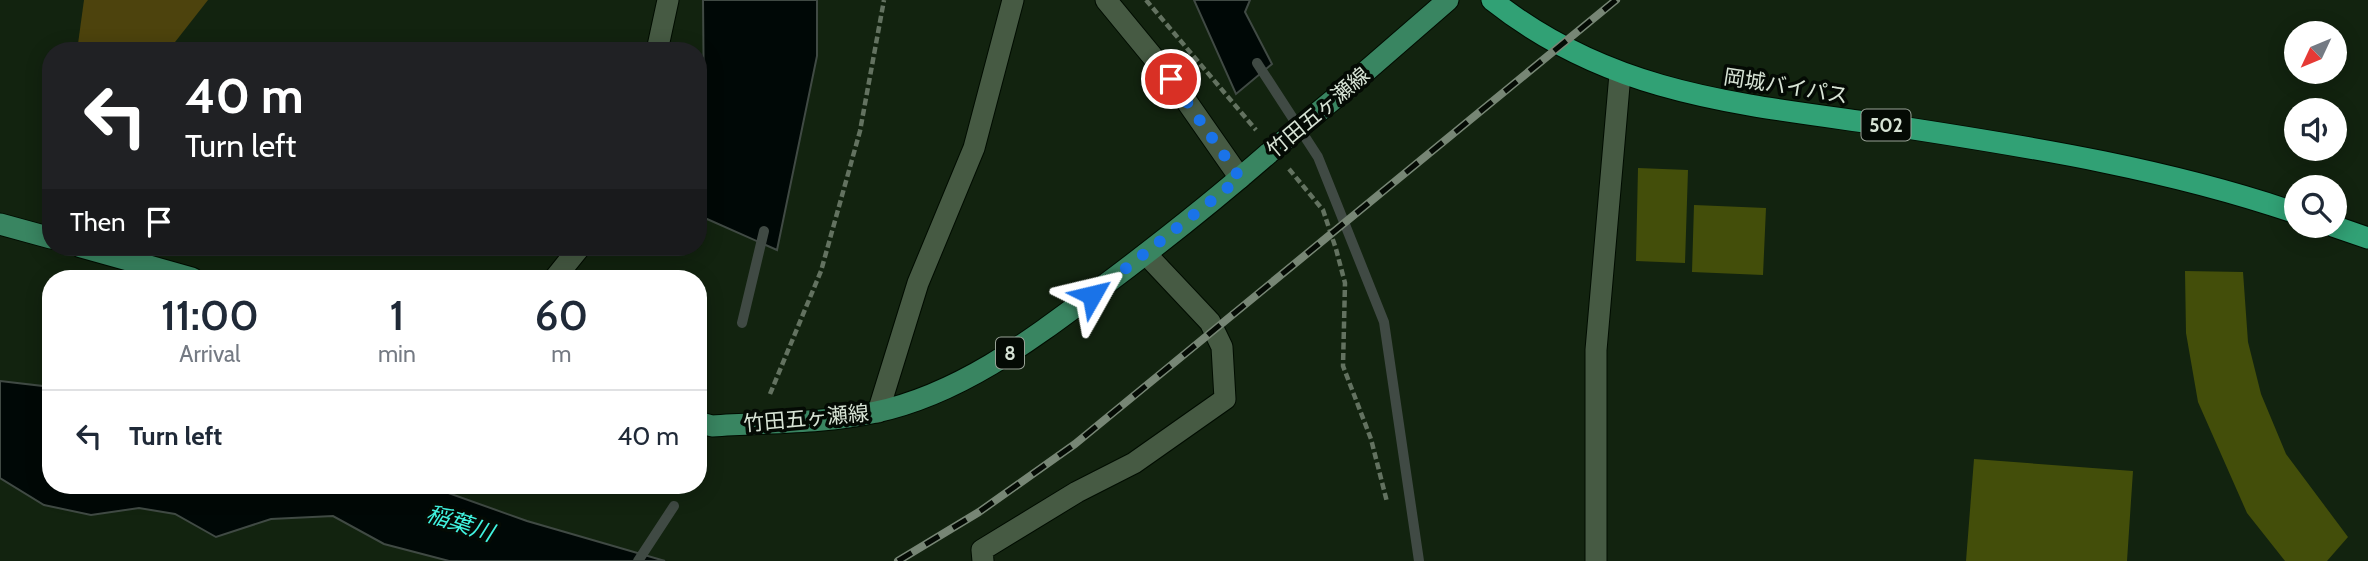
<!DOCTYPE html>
<meta charset="utf-8">
<style>
:root{--surface:#fff;--page:#f2f2f3;--text:#1f2937;--muted:#747a83;--line:#e0e1e3}
body{margin:0;font-family:Cabin,"Noto Sans JP",sans-serif;background:var(--page);color:var(--text);height:100vh;display:flex;flex-direction:column;font-size:26px;white-space:nowrap}
*{box-sizing:border-box;margin:0}
p{font-size:23px;color:var(--muted)}
.icon{flex:none;width:38px;height:38px;fill:none;stroke:currentColor;stroke-width:2;stroke-linecap:round;stroke-linejoin:round}
.map{position:relative;flex:1;overflow:hidden}
.side{position:absolute;left:42px;top:270px;width:665px;height:224px;display:flex;flex-direction:column;background:var(--surface);border-radius:28px;box-shadow:0 4px 18px #0003}
.side>*{flex:none}
.banner{position:absolute;left:42px;top:42px;width:665px;height:214px;border-radius:28px;box-shadow:0 4px 18px #0003;background:#202124;color:#fff;overflow:hidden}
.needle{width:46px;rotate:226deg}
.tools{position:absolute;left:2284px;top:21px;display:grid;gap:14px}
.tools a{display:grid;place-items:center;width:63px;height:63px;border-radius:50%;background:var(--surface);box-shadow:0 4px 18px #0003;font-size:35px}
.pin{position:absolute;display:grid;place-items:center;width:60px;height:60px;color:#fff;margin:-30px;border:4px solid #fff;border-radius:50%;box-shadow:0 2px 7px #0007}
.me{position:absolute;width:77px;margin:-38px;rotate:53deg;stroke-linejoin:round;filter:drop-shadow(0 0 5px #0008)}
.turn{display:flex;align-items:center;gap:24px;height:147px;padding:0 28px;font-size:32px}
.turn .icon{width:91px;height:91px;stroke-width:2.5}
.turn b{display:block;font-size:49px;line-height:60px}
.then{display:flex;align-items:center;height:66px;padding:0 28px;background:#0003;gap:14px;font-size:26px}
.eta{display:flex;justify-content:space-evenly;align-items:center;height:119px;text-align:center}
.eta b{font-size:42px;font-weight:600;line-height:49px}
ul{padding:0;list-style:none}
li{display:flex;align-items:center;gap:21px;height:91px;padding:0 28px;border-top:2px solid var(--line)}
li div{flex:1}
li b{display:block;font-size:26px}
li em{font-style:normal}
.map>svg:first-child{display:block}
.green{fill:#4d430d}
.water{fill:#000806;stroke:#404a44;stroke-width:2}
.lines{fill:none;stroke-linecap:round;stroke-linejoin:round}
.stream{stroke:#404a44;stroke-width:10}
.building{fill:#434e0a}
.street-casing{stroke:#010c00;stroke-width:23}
.primary-casing{stroke:#010c00;stroke-width:23}
.highway-casing{stroke:#010c00;stroke-width:23}
.path{stroke:#637260;stroke-width:4.5;stroke-dasharray:7 3.5;stroke-linecap:butt}
.street{stroke:#465a43;stroke-width:21}
.primary{stroke:#398561;stroke-width:21}
.highway{stroke:#31a175;stroke-width:21}
.rail-casing{stroke:#778675;stroke-width:8}
.rail{stroke:#040a04;stroke-width:5;stroke-dasharray:16;stroke-linecap:butt}
.primary-bridge-casing{stroke:#010c00;stroke-width:23;stroke-linecap:butt}
.primary-bridge{stroke:#398561;stroke-width:21}
.route{stroke:#1a73e8;stroke-width:12;stroke-dasharray:0 21.6}
.labels{text-anchor:middle;dominant-baseline:central;stroke-width:7;stroke-linejoin:round;paint-order:stroke}
.shield{fill:#040a04;stroke:#98a296;stroke-width:2}
.shield-label{font-size:19px;font-weight:bold;fill:#d7e3d5}
.street-label{font-size:21px;fill:#d7e3d5;stroke:#040a04}
.water-label{font-size:23px;font-style:italic;fill:#41f3e0;stroke:#040a04}
</style>
<div class="map">
<svg width="2368" height="561" viewBox="0 0 2368 561">
<rect width="100%" height="100%" fill="#12230f"/>
<path class="green" d="M84 0H208L168 51H77Z"/>
<path class="water" d="M703 0H817V56L777 250 698 215V133L704 109Z
M1194 0H1250L1245 12 1272 64 1236 94Z
M0 381 51 387V485H426L527 521 665 561H449L384 544 333 516 271 519 216 537 175 514 139 508 91 515 44 505 0 478Z"/>
<g class="lines">
<path class="stream" d="M1257 63 1318 157 1384 322 1419 561
M742 323 764 231
M638 561 674 506"/>
</g>
<path class="building" d="M1638 168 1688 170 1685 263 1636 261Z
M1694 205 1766 208 1763 275 1692 272Z
M2185 271 2243 272 2248 342 2261 394 2286 454 2348 537 2327 561H2285L2247 513 2198 402 2186 333Z
M1974 459 2133 471 2127 561H1966Z"/>
<g class="lines">
<g class="street-casing">
<path id="street" d="M1106 0 1171 79 1240 178
M657 51 668 0
M555 278 580 247
M878 412 918 283 974 148 1013 0
M983 561 982 550 1077 492 1134 463 1225 399 1222 347 1210 322 1146 254
M1596 561V350L1620 74"/>
</g>
<g class="primary-casing">
<path id="primary" d="M1334 99 1448 0
M0 224 51 238
M81 247 192 278
M698 422 712 426C766 422 823 424 876 412 960 394 1031 340 1098 290 1157 246 1214 201 1269 153"/>
</g>
<g class="highway-casing">
<path id="highway" d="M1492 0C1618 100 1755 105 1907 128 2037 148 2171 170 2296 213
M2333 226 2368 238"/>
</g>
<path class="path" d="M1146 0 1256 130
M1289 169 1323 210 1336 249 1345 283 1343 366 1371 439 1387 502
M770 394 821 271 860 131 884 0"/>
<use href="#street" class="street"/>
<use href="#primary" class="primary"/>
<use href="#highway" class="highway"/>
<g class="rail-casing">
<path id="rail" d="M898 561 979 512 1075 444 1616 0"/>
</g>
<use href="#rail" class="rail"/>
<g class="primary-bridge-casing">
<path id="primary-bridge" d="M1269 153 1334 99"/>
</g>
<use href="#primary-bridge" class="primary-bridge"/>
</g>
<g class="lines">
<path class="route" d="M1092 295 1240 178 1171 79"/>
</g>
<g class="labels">
<g class="shield">
<rect x="1861.5" y="109.5" width="49" height="31" rx="5"/>
<rect x="996" y="337.5" width="28" height="31" rx="5"/>
</g>
<g class="shield-label">
<text x="1886" y="125">502</text>
<text x="1010" y="353">8</text>
</g>
<g class="street-label">
<text transform="translate(1786 86) rotate(9)">岡城バイパス</text>
<text transform="translate(1318 112) rotate(-40)">竹田五ヶ瀬線</text>
<text transform="translate(806 418) rotate(-5)">竹田五ヶ瀬線</text>
</g>
<g class="water-label">
<text transform="translate(460 523) rotate(18)">稲葉川</text>
</g>
</g>
</svg>
<div class="tools">
<a><svg class="needle" viewBox="-14 -14 28 28"><path d="M0-13l5 13h-10z" fill="#e53935"/><path d="M0 13l5-13h-10z" fill="#747a83"/></svg></a>
<a><svg class="icon" aria-label="sound" viewBox="0 0 24 24"><path d="M4 9h4l5-4v14l-5-4H4zM17 9q2 3 0 6"/></svg></a>
<a><svg class="icon" aria-label="search" viewBox="0 0 24 24"><circle cx="10" cy="10" r="6"/><path d="M15 15l6 6"/></svg></a>
</div>
<div class="pin" style="left:1171px;top:79px;background:#d93025"><svg class="icon" aria-label="arrive" viewBox="0 0 24 24"><path d="M6 21V4h12l-3 4 3 4H6"/></svg></div>
<svg class="me" style="left:1092px;top:295px" viewBox="-20 -20 40 40"><path d="M0-17L14 15 0 8-14 15z" fill="#1a73e8" stroke="#fff" stroke-width="4"/></svg>
<div class="banner">
<div class="turn"><svg class="icon" aria-label="left" viewBox="0 0 24 24"><path d="M17 20v-9H6M10 6l-5 5 5 5"/></svg><div><b>40 m</b>Turn left</div></div>
<div class="then">Then<svg class="icon" aria-label="arrive" viewBox="0 0 24 24"><path d="M6 21V4h12l-3 4 3 4H6"/></svg></div>
</div>
<section class="side">
<div class="eta">
<div><b>11:00</b><p>Arrival</p></div>
<div><b>1</b><p>min</p></div>
<div><b>60</b><p>m</p></div>
</div>
<ul>
<li><svg class="icon" aria-label="left" viewBox="0 0 24 24"><path d="M17 20v-9H6M10 6l-5 5 5 5"/></svg><div><b>Turn left</b></div><em>40 m</em></li>
</ul>
</section>
</div>
